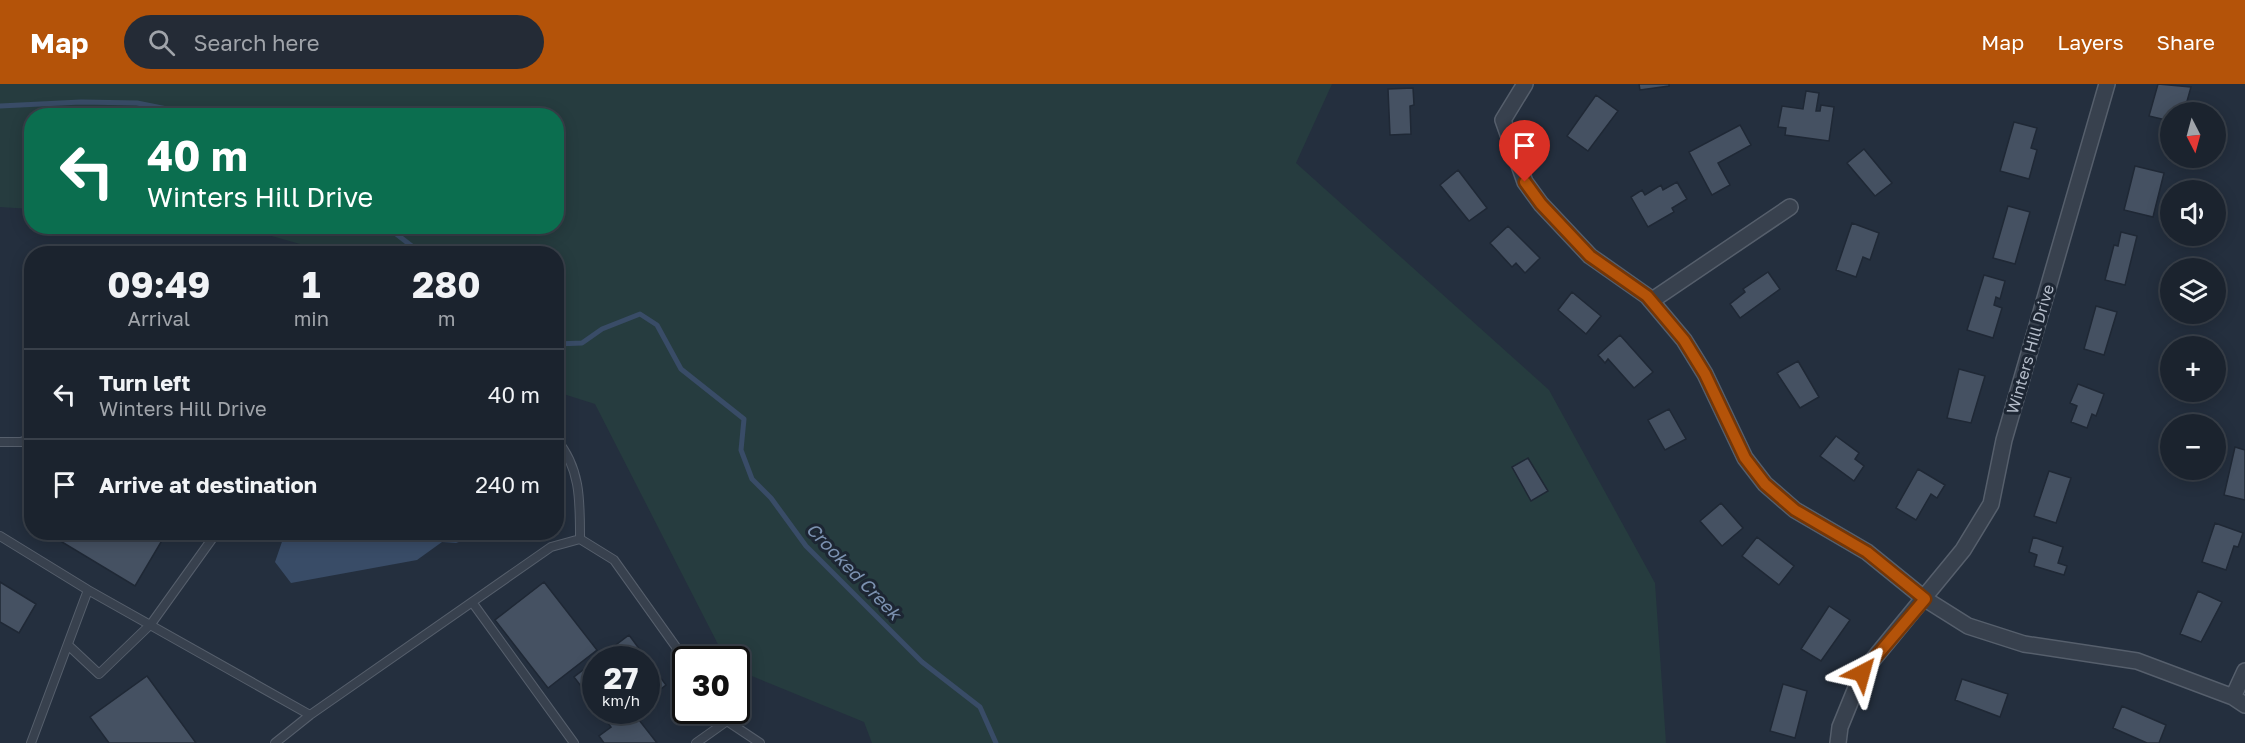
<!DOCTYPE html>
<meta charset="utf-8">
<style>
:root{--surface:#1b232e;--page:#242b36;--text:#f1f3f6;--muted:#a0a4aa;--line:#39404a;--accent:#b45309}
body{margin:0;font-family:"Golos Text",sans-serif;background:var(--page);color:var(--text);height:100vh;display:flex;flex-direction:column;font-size:22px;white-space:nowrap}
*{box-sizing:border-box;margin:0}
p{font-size:20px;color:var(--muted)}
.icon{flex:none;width:33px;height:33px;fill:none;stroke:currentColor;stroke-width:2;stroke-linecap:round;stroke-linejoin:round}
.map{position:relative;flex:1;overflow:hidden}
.details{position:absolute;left:24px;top:162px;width:540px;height:294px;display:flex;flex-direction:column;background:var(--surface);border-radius:24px;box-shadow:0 3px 15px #0003,0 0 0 2px var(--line)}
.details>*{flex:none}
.top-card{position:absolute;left:24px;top:24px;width:540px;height:126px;border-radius:24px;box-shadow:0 3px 15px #0003,0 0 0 2px var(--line);background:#0b6e4f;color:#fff;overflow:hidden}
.needle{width:39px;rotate:174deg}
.fabs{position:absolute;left:2160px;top:18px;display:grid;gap:12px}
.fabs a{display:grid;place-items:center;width:66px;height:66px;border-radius:50%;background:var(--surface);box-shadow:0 3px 15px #0003,0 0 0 2px var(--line);font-size:30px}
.speed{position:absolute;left:582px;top:562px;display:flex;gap:12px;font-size:30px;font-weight:700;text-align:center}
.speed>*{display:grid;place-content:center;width:78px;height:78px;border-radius:50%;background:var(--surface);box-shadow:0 3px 15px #0003,0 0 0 2px var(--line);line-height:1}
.speed small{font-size:15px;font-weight:400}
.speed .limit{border:3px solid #111;border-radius:9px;background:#fff;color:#111}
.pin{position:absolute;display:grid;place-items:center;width:51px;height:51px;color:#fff;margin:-62px -26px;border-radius:50% 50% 50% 0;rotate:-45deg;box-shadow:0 0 6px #0007}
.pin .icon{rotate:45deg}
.me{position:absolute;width:66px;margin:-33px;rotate:39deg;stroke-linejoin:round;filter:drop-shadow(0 0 4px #0008)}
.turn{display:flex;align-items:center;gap:21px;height:126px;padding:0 24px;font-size:27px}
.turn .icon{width:78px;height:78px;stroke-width:2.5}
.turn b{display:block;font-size:42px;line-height:51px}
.eta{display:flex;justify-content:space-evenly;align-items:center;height:102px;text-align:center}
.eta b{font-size:36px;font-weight:700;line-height:42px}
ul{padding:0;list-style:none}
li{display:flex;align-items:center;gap:18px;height:90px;padding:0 24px;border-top:2px solid var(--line)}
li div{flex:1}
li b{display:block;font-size:22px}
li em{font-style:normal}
header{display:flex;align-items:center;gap:36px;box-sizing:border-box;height:84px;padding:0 30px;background:var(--accent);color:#fff}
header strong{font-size:28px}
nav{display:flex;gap:33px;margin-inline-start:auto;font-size:21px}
.search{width:420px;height:54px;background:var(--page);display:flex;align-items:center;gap:15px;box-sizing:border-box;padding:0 21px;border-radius:33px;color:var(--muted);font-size:22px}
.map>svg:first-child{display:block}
.green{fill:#263c3f}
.water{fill:#394c67}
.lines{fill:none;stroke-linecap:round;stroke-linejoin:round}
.stream{stroke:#394c67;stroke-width:5}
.building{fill:#455162;stroke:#1f2835;stroke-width:1.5}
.lane-casing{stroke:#565f6c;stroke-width:10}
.street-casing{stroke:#565f6c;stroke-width:18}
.lane{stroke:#38414e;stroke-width:8}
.street{stroke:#38414e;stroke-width:15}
.route-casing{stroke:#753606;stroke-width:15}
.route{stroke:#b45309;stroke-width:10}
.labels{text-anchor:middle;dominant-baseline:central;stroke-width:6;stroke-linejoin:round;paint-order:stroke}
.street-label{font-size:16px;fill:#b4bcc9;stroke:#1d2633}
.water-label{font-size:18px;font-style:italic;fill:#7c92b1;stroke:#1d2633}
</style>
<header>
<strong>Map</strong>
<div class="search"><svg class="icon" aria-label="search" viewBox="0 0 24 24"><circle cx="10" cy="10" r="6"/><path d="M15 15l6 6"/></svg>Search here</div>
<nav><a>Map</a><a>Layers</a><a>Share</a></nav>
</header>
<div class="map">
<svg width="2245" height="659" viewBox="0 0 2245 659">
<rect width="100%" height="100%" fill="#242f3e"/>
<path class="green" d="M0 0H1332L1296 79 1549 306 1655 499 1666 659H872L864 638 737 586 736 576H726L595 320 557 308 556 170 332 169 240 143 556 142V32H32L31 125 0 123Z"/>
<path class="water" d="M285 449V448L485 449 456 459 442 458 417 476 291 499 275 478Z"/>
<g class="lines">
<path class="stream" d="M0 22 81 18 137 19 202 32
M386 142 422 170
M556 260 582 259 602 245 640 230 657 241 681 285 744 335 741 366 752 395 771 414 806 462 922 578 980 623 996 659"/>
</g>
<path class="building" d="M1639 0H1669V2L1640 6Z
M2158 0 2191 3 2184 28H2170V37L2149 32Z
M1413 4 1414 21 1410 22 1411 50 1390 51 1388 5Z
M1806 7 1819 9 1816 27H1820L1821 21 1834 23 1829 57 1785 51 1786 44 1778 43 1782 22 1803 25Z
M1596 11 1618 27 1588 67 1567 52Z
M2014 38 2037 44 2031 64 2037 66 2029 95 2000 87Z
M1740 41 1751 61 1718 79 1730 101 1712 111 1689 68Z
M1864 65 1892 99 1875 112 1847 79Z
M2135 82 2164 89 2153 133 2124 126Z
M1458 86 1487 124 1469 137 1440 101Z
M1677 98 1687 115 1672 124 1674 128 1648 143 1631 113 1642 106 1645 111 1661 101 1663 106Z
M2008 122 2030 128 2015 180 1993 174Z
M1852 139 1879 149 1870 176 1863 173 1856 193 1836 186Z
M1508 142 1540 174 1525 189 1516 179 1512 183 1490 159Z
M2121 148 2137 152 2125 201 2105 196 2114 161 2118 162Z
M1768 188 1780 205 1740 234 1730 220 1745 208 1743 205Z
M1984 191 2005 197 2000 215 1996 213 1994 221 2002 224 1993 254 1967 246Z
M1572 208 1601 232 1586 250 1558 226Z
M2096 222 2117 228 2104 271 2084 265Z
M1620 251 1653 288 1634 304 1608 275 1605 279 1598 271Z
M1798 277 1819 313 1800 324 1777 289Z
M1959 285 1985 292 1971 339 1947 334Z
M2078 300 2104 310 2096 332 2092 330 2087 344 2071 338 2077 322 2070 319Z
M1669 325 1686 355 1665 366 1648 336Z
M1836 352 1859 369 1855 375 1864 382 1854 397 1820 372Z
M2235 363 2245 366V416L2224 411Z
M1528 374 1548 407 1531 417 1512 383Z
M1918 385 1945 401 1937 414 1931 410 1916 436 1896 424Z
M2049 387 2071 394 2056 439 2034 432Z
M1721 419 1743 444 1722 462 1700 437Z
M2215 439 2243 449 2238 463 2234 462 2226 486 2202 478Z
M61 448H167L135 502 57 455Z
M1757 453 1794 482 1779 501 1742 472Z
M2033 453 2063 463 2058 479 2067 482 2064 491 2034 482 2037 471 2029 468Z
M0 498 36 520 19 549 0 538Z
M544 498 597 566 548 604 495 536Z
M2198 507 2222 518 2201 558 2180 550Z
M1829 522 1850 536 1821 577 1801 565Z
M629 551 666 601 646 616V576H596Z
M596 576V622L574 593Z
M147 592 196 659H109L90 633Z
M1962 595 2008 610 2000 633 1955 616Z
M1783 600 1807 607 1795 654 1770 647Z
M2122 622 2166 641 2159 659H2147L2113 644Z
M599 627H632L657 659H604L599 652 611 643Z"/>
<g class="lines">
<g class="lane-casing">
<path id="lane" d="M556 355C581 384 580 418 580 455
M0 358H21L32 354
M0 452 88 506 310 631 551 463 580 455 614 476 686 577
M472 518 574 659
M68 561 99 590 151 540 217 448
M721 627 727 637 760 659
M31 659 88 506
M275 659 310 631
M696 659 727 637"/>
</g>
<g class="street-casing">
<path id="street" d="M1525 0 1503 36 1525 98 1541 120 1590 172 1647 212 1684 256 1705 290 1745 374 1765 400 1795 426 1867 468 1925 515 1968 542 2024 560 2137 577 2233 613 2245 621
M1651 217 1790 123
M2233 613 2245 587
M1838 659 1840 643 1862 589 1963 466 1991 420 2004 356 2107 0"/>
</g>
<use href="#lane" class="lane"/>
<use href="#street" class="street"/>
</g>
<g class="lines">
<g class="route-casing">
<path id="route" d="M1525 98 1541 120 1590 172 1647 212 1684 256 1705 290 1745 374 1765 400 1795 426 1867 468 1925 515 1862 589"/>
</g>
<use href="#route" class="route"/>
</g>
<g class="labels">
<g class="street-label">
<text transform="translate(2030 265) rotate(-74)">Winters Hill Drive</text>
</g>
<g class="water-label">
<text transform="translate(854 487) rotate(46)">Crooked Creek</text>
</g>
</g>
</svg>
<div class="fabs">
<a><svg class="needle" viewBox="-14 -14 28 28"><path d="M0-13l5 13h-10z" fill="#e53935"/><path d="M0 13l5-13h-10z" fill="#a0a4aa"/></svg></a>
<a><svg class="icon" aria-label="sound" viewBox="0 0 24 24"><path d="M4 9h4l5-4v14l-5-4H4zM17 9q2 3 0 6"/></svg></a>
<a><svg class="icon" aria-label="layers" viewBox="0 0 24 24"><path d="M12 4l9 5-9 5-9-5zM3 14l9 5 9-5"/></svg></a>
<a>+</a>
<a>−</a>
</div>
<div class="speed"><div>27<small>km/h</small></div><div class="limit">30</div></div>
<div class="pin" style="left:1525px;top:98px;background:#d93025"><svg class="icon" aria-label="arrive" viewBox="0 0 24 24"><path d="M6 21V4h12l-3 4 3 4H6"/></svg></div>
<svg class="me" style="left:1862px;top:589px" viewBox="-20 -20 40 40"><path d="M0-17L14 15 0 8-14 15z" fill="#b45309" stroke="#fff" stroke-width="4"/></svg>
<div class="top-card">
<div class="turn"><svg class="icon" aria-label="left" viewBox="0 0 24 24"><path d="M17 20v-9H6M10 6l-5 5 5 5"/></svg><div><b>40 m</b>Winters Hill Drive</div></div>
</div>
<section class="details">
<div class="eta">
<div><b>09:49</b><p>Arrival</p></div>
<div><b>1</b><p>min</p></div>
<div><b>280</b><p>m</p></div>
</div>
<ul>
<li><svg class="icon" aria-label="left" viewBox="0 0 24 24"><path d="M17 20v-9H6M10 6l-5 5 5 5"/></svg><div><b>Turn left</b><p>Winters Hill Drive</p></div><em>40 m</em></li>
<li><svg class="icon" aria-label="arrive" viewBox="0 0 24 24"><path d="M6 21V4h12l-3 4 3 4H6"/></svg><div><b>Arrive at destination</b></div><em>240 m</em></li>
</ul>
</section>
</div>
